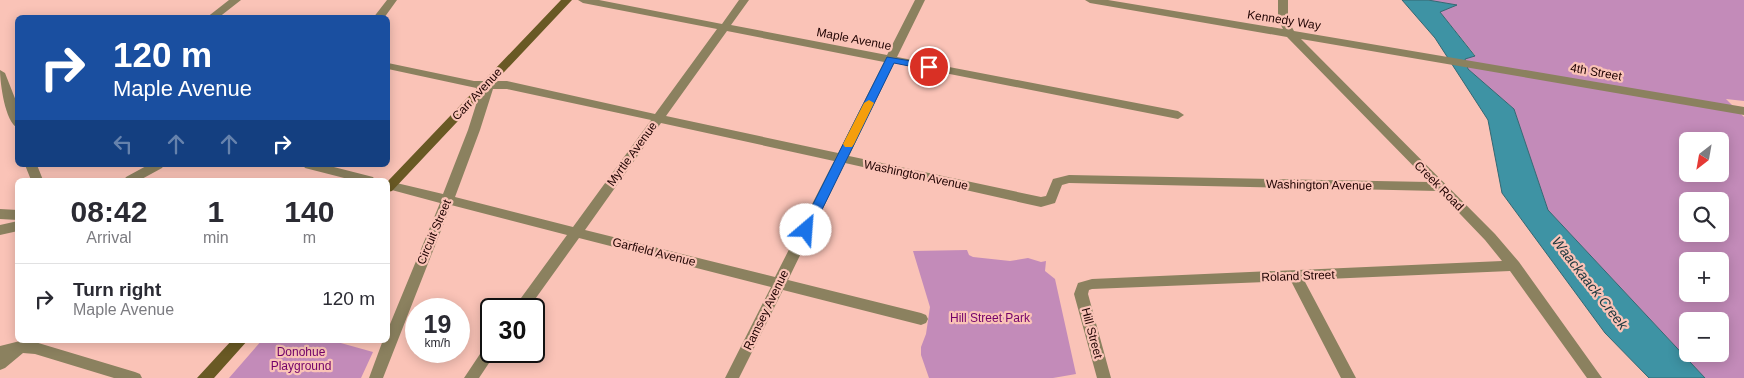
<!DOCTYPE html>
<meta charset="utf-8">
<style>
:root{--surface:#fff;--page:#f2f2f3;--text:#2b2b33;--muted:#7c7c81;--line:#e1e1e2}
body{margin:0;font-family:Helvetica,sans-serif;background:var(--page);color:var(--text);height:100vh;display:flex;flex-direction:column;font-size:19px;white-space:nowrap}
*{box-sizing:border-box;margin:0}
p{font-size:16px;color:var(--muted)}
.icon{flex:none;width:28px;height:28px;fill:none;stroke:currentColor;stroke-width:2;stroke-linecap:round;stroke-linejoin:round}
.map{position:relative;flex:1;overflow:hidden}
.panel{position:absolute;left:15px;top:178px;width:375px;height:165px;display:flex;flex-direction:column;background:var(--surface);border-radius:8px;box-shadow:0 2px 12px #0003}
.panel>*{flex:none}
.banner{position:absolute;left:15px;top:15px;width:375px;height:152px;border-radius:8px;box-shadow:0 2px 12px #0003;background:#1a4fa0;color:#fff;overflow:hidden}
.needle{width:32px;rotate:211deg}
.buttons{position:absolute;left:1679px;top:132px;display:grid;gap:10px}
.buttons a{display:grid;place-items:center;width:50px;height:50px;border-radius:8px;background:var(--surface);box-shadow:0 2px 12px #0003;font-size:25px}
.speed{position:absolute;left:405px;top:298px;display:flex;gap:10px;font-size:25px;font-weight:700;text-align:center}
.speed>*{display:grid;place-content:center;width:65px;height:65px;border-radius:50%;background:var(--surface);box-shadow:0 2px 12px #0003;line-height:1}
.speed small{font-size:12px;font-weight:400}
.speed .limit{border:2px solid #111;border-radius:8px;background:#fff;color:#111}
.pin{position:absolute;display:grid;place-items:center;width:42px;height:42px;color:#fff;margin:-21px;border:2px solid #fff;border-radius:50%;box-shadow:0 1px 5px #0007}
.me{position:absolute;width:55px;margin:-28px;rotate:27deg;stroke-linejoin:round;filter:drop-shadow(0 0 4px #0008)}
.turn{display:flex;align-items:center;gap:18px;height:105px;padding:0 15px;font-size:22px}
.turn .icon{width:65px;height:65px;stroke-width:2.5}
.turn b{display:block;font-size:35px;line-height:42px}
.lanes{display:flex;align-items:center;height:48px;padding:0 15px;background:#0003;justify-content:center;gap:25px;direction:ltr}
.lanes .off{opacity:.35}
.eta{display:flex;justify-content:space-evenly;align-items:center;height:85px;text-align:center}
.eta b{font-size:30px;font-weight:600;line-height:35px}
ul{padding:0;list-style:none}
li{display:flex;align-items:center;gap:15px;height:70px;padding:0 15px;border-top:1px solid var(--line)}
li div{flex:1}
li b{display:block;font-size:19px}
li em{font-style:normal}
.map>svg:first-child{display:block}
.green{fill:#c38bb9;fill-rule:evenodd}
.water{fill:#3e93a4;stroke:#356873}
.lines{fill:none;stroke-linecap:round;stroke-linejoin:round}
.street{fill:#8b815f;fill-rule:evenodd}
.secondary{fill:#695924;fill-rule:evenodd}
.route{fill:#1a73e8;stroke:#114b97}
.slow{fill:#f59e0b}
.labels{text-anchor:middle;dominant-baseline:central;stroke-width:4.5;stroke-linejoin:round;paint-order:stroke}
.street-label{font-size:12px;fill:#1f0201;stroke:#fac3b7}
.park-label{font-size:12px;fill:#73026a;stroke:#fac3b7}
.water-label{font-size:14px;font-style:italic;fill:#1c373d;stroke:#fac3b7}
</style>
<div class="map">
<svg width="1744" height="378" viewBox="0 0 1744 378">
<rect width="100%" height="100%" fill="#fac3b7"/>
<path class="green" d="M1428 0H1744V101L1726 99 1744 117V378H1705L1548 210 1514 109 1468 69 1465 59 1475 55 1440 12 1456 5ZM1688 141H1720V174H1688ZM1688 201H1720V234H1688ZM1688 261H1720V294H1688ZM1688 321H1720V354H1688Z
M967 250 969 255 973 257 1010 261 1028 258 1041 262 1046 261 1045 271 1055 279 1076 374 1053 378H929L921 355V347L926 334 930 307 913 251Z
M262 340H330L373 352 361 378H229Z"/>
<path class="water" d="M1402 0H1428L1457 5 1440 12 1475 56 1465 59 1468 69 1514 109 1548 210 1705 378H1649L1605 333 1502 193 1488 120 1435 38Z"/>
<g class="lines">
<path class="street" d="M229 0H241L218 18H206Z
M387 0H397L384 18H373Z
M578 0H599L722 24 739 0H749L731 25 887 55 915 0H925L897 57 1178 111 1184 115 1178 119 894 63 849 156 1041 197 1046 196 1053 179 1069 175 1429 182 1287 37 1090 3 1085 0H1108L1283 29 1278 20V0H1288V20L1294 31 1744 107V115L1301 39 1495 234 1519 262 1602 378H1587L1510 271 1304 280 1356 378H1341L1291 281 1092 289 1089 290 1088 294 1111 378H1097L1074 294 1078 283 1092 279 1502 261 1485 240 1438 191 1069 183 1062 185 1055 203 1041 207 845 163 788 280 921 313 926 315 928 319 926 323 921 325 783 290 739 378H725L771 287 579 238 528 309H513L567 235 451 205 383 378H369L383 340H388V329L440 203 388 189V181L443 194 468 130 481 89 388 69V63L474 81H507L655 114 717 29 583 3ZM727 31 884 62 838 153 666 116ZM493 89H507L651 120 573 227 455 197 480 130ZM661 123 834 161 775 277 585 230Z
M0 70 5 73 18 106V128C5 123 0 82 0 70Z
M25 165H37L43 180H31Z
M148 165H164L162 168 140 180H124L126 177Z
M303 165H326L373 177 375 180H352L305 168Z
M0 209 18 210V220L0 219Z
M18 221V231L0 235V225Z
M20 341 35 342 135 372 140 374 142 378H114L35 354 23 353 5 368 0 370V346Z
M491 343V351H497L479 378H464L486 345Z"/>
<path class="secondary" d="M561 0H572L392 191 388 192V181Z
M232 340H248L214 378H197Z"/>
</g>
<path class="route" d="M887 57 929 64 934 67 929 70 894 63 812 230 806 234 802 233 800 230Z"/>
<path class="slow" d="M869 100 874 103 854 144 852 147H845L843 144 864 103Z"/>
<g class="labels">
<g class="street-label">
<text transform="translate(1284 20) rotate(9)">Kennedy Way</text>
<text transform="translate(854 39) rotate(11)">Maple Avenue</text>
<text transform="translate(1596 72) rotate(10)">4th Street</text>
<text transform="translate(477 94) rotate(-47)">Carr Avenue</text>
<text transform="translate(632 154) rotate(-54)">Myrtle Avenue</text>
<text transform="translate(916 175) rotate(12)">Washington Avenue</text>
<text transform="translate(1319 185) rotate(1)">Washington Avenue</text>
<text transform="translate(1439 186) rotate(45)">Creek Road</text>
<text transform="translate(434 232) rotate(-67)">Circuit Street</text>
<text transform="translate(654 252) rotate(14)">Garfield Avenue</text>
<text transform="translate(1298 276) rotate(-2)">Roland Street</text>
<text transform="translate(766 310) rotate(-64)">Ramsey Avenue</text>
<text transform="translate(1092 333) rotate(75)">Hill Street</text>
</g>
<g class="park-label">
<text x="990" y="318">Hill Street Park</text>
<text x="301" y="352">Donohue<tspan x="301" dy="14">Playground</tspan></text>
</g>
<g class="water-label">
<text transform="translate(1590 283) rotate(52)">Waackaack Creek</text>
</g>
</g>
</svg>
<div class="buttons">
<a><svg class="needle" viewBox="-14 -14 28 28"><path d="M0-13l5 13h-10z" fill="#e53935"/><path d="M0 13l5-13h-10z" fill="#7c7c81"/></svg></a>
<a><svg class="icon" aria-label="search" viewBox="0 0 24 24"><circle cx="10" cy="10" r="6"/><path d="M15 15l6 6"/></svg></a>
<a>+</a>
<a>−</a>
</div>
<div class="speed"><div>19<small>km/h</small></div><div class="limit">30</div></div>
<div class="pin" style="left:929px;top:67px;background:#d93025"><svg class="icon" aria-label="arrive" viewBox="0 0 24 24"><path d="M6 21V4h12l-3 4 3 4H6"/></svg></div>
<svg class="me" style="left:806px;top:230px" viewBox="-20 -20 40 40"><circle r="19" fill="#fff"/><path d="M0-13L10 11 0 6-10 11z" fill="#1a73e8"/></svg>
<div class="banner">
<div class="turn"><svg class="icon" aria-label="right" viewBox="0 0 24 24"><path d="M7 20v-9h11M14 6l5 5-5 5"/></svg><div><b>120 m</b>Maple Avenue</div></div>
<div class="lanes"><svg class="icon off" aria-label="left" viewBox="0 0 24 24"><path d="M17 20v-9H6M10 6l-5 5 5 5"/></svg><svg class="icon off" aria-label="ahead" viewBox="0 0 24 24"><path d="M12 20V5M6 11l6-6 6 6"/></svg><svg class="icon off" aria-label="ahead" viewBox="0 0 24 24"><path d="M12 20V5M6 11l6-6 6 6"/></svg><svg class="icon" aria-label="right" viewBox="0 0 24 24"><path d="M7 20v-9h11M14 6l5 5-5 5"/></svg></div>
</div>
<section class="panel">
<div class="eta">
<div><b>08:42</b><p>Arrival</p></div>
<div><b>1</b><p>min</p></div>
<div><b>140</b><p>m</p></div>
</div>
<ul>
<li><svg class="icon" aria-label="right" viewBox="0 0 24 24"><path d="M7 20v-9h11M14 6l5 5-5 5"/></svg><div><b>Turn right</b><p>Maple Avenue</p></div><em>120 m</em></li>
</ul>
</section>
</div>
